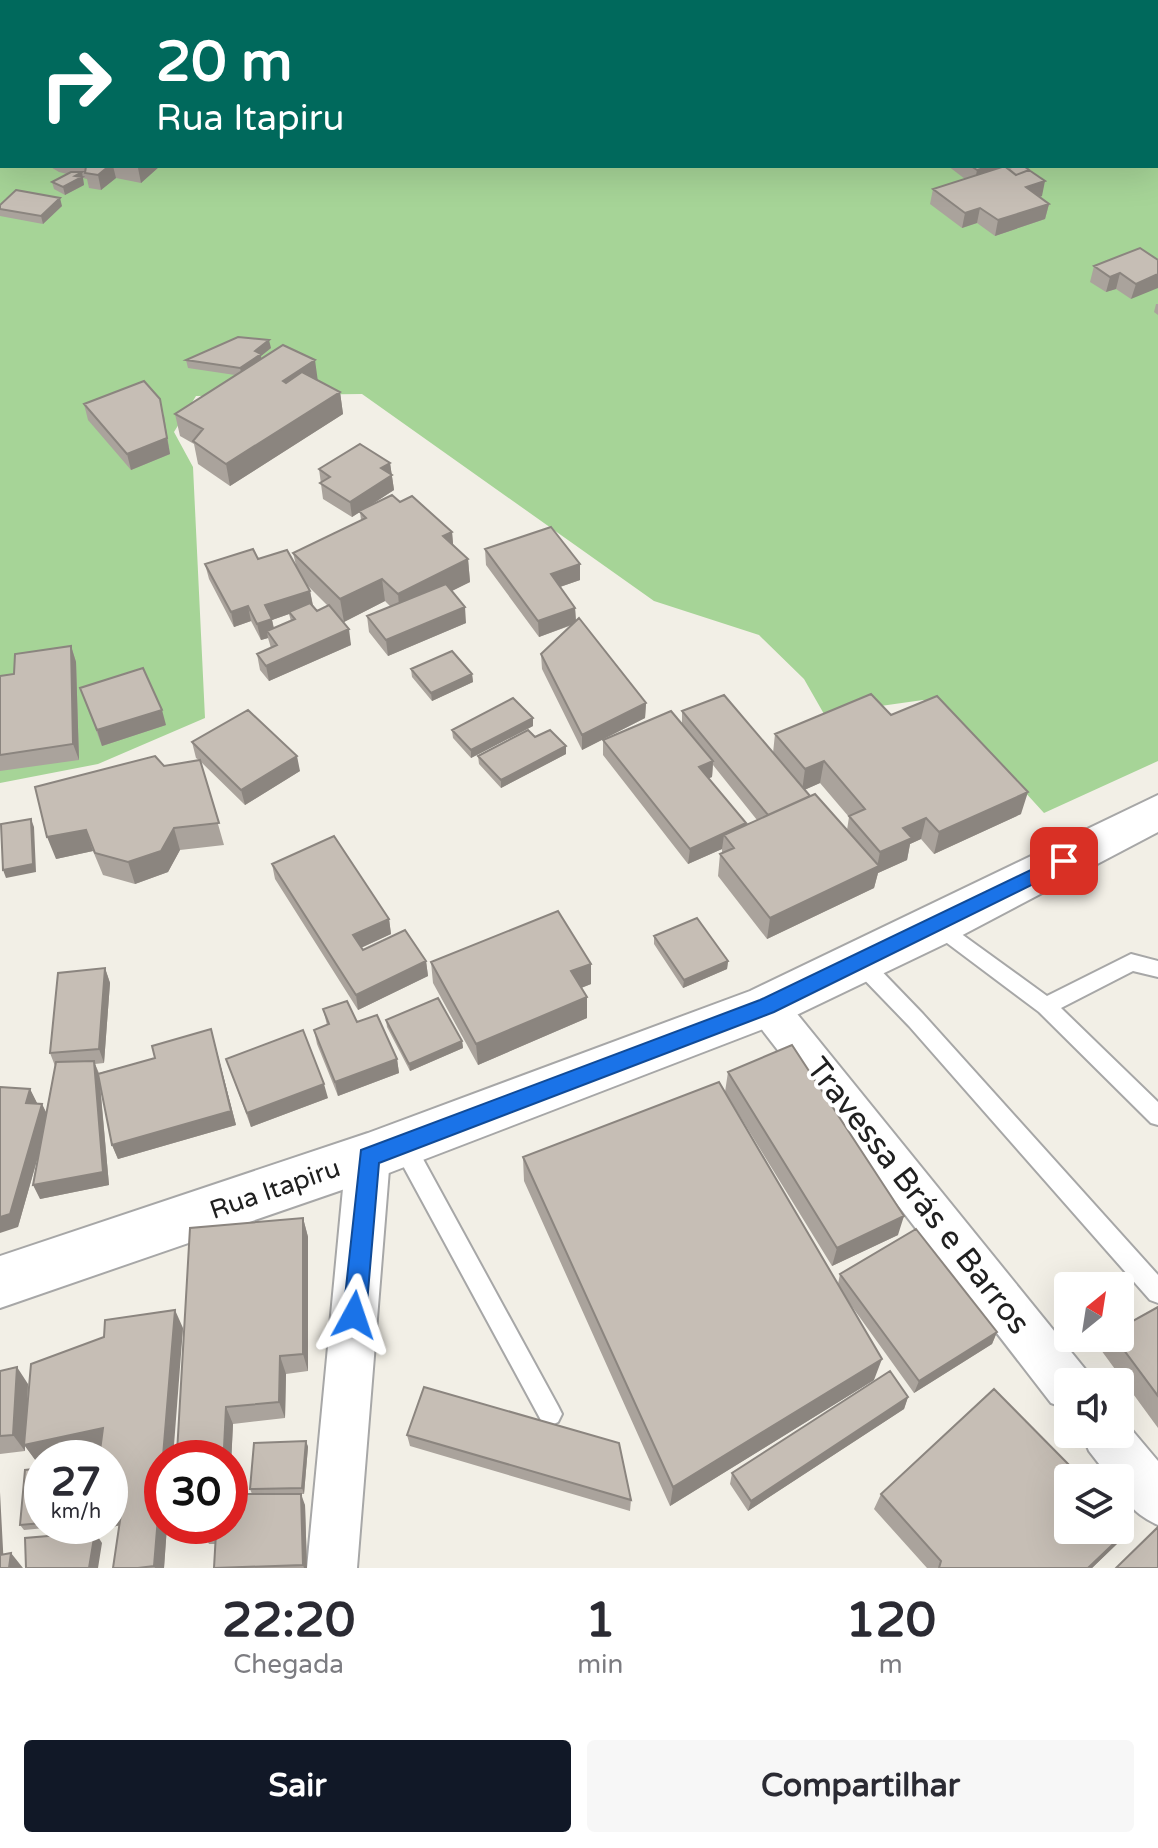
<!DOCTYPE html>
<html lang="pt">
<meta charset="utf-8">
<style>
:root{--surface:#fff;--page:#f7f7f7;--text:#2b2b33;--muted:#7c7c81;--accent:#111827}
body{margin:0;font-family:"Varela Round",sans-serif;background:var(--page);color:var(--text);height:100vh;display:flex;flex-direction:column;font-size:30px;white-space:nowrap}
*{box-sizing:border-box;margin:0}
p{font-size:26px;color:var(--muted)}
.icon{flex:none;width:44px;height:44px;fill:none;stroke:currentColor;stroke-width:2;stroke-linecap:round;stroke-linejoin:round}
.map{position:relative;height:1568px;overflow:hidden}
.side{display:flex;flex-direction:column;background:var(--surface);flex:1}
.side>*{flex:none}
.top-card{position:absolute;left:0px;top:0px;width:1158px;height:168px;box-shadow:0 8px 32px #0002;background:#00695c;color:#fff;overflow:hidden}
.needle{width:52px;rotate:30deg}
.tools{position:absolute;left:1054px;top:1272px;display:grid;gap:16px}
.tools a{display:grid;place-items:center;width:80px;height:80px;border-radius:8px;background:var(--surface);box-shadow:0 8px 32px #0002;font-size:40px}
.speed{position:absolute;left:24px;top:1440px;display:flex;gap:16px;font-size:40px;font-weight:700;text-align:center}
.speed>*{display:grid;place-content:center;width:104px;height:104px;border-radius:50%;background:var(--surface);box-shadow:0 8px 32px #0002;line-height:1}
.speed small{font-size:20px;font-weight:400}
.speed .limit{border:12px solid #d22;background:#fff;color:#111}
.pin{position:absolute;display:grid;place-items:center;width:68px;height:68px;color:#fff;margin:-34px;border-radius:16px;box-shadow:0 4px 12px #0006}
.me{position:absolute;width:88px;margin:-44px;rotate:5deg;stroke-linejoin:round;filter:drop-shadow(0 0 6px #0008)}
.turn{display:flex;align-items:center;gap:28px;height:168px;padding:0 24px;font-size:36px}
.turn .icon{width:104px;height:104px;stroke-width:2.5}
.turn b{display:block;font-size:56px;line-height:68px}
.eta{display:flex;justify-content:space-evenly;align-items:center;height:136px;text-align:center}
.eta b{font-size:48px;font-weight:800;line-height:56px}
.cta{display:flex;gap:16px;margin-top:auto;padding:16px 24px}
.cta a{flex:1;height:92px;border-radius:8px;background:var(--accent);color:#fff;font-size:32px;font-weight:800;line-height:92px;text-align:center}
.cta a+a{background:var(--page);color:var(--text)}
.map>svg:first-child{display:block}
.forest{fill:#a6d497}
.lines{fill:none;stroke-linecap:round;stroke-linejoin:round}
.service-casing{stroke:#a7a7a7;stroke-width:4}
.minor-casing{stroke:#a7a7a7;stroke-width:4}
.tertiary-casing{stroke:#a7a7a7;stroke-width:4}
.service{fill:#fff;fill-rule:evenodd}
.minor{fill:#fff;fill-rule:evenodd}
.tertiary{fill:#fff;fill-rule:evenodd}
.wall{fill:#aaa39c;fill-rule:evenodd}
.shaded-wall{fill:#8b857f}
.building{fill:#c6beb5;stroke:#8b857f;stroke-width:2}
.route{fill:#1a73e8;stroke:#114b97;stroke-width:2}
.labels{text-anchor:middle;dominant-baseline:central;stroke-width:8;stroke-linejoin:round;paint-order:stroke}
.street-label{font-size:26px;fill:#202020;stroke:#fff}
.near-street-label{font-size:32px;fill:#202020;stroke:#fff}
</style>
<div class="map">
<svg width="1158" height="1568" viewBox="0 0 1158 1568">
<rect width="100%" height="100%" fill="#f2efe6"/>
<path class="forest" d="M0 0 395 2H2V166H1156V2H826L1158 1V761L1044 813 955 715 923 700 824 714 804 679 759 635 654 601 362 394 196 396 174 432 193 467 205 718 98 764 0 783Z"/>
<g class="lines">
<g class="service-casing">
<path id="service" d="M938 917 1047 996 1131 954 1158 961V977L1133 971 1061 1008 1158 1102V1125L1151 1123 1039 1012 931 931 928 925 931 919Z
M860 954 867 956 923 1014 1158 1275V1303L1150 1300 909 1026 853 968 850 962 853 956Z
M403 1134 411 1137 558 1406 562 1414 558 1422 550 1426 542 1422 395 1151 392 1144 395 1137Z"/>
</g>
<g class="minor-casing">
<path id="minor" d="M767 989 781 994 1085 1369 1090 1382H1068V1409L1051 1403 753 1018 747 1006 753 994Z
M368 1138 383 1143 390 1157 357 1568H307L346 1157 353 1143Z
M1120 1416 1158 1461V1525C1138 1516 1120 1501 1120 1478H1110L1089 1451 1082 1434H1120Z"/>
</g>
<g class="tertiary-casing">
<path id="tertiary" d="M1158 795V832L955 939 784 1021 368 1181 0 1308V1256L368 1133 750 991Z"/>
</g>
<use href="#service" class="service"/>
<use href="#minor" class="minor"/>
<use href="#tertiary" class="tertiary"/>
</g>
<path class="wall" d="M182 0H225L222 2H184Z
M434 0H554V2H431Z
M722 0H829L821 2H725Z
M49 166H160L141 183 116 178 101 190 89 188 87 179 83 178 84 185 65 195 54 189 52 182 67 174 59 172Z
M948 166H1012V167L1042 196 1040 197 1049 204 1045 219 995 236 977 223 962 228 930 204 933 189 965 179Z
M0 205 62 206 43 224 0 216Z
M1158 260 1131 299 1116 289 1106 292 1090 282 1094 266Z
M1156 304H1158V315L1154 312Z
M271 348 261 356V359L317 380 340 392 343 414 230 486 198 464 194 444 180 436 175 414 235 375 188 368 186 360Z
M84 404 164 415 170 454 131 470 88 420Z
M390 463 394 490 368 507 400 502 452 532 453 546 468 559 470 582 451 591 466 623 388 656 369 632 367 616 391 607 385 601 344 622 351 645 269 681 260 670 257 654 271 648 268 638 261 640 251 621 234 627 209 579 205 564 258 559 296 565 293 553 361 520 360 512 352 517 323 499 319 469ZM306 584 328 606 317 611 313 605 310 591ZM289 614 291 621 274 628 272 620Z
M485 549 580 580 560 587 575 608 576 621 646 703 645 718 582 750 542 669 541 654 572 625 539 637 486 565Z
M71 646 76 662 79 760 0 771V676L14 674Z
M411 669 472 674 473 682 432 701 412 677Z
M80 688 166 725 102 746Z
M682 711 773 753 775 734 891 715 1021 814 934 854 921 839 910 844 907 860 878 873 874 888 767 939 718 876 720 854H722V849L688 864 603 755V740L682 724ZM713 765 757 820 746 825V823L708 778 712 777ZM820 783 849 817 847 830 804 790Z
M533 726 471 758 453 738 452 730Z
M535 737 566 754 501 788 479 764 478 756Z
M192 742 300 771 245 805 200 761 224 845 180 850 168 872 135 884 103 875 93 851 56 859 164 766 199 760 196 758Z
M272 864 389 919 391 934 361 948 363 950 426 961 428 976 358 1010 275 879Z
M654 936 728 961 727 969 683 988 654 944Z
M431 962 591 984 581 988 587 997V1018L478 1065 433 983Z
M105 968 110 983 104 1063 95 1064 99 1073 155 1058 211 1029 236 1125 118 1159 112 1145 100 1083 109 1185 40 1199V1149L18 1227 30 1089 37 1103 42 1104 46 1113 55 1066 50 1053Z
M323 1009 357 1022 397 1059 399 1073 338 1096 317 1044 314 1030 327 1025Z
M386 1020 462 1041 463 1048 410 1071 387 1027Z
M226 1059 328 1098 251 1127Z
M728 1072 898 1235 832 1266 725 1092Z
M523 1157 838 1284 840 1274 997 1332 992 1344 914 1393 848 1301 874 1380 670 1506 524 1181Z
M303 1218 308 1237V1371L286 1374 285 1418 233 1424 231 1464H230V1458H179L177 1453Z
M1158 1307V1428L1101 1350 1108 1338H1120Z
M183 1328 162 1526H167L164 1568H113L120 1525 101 1530 100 1447 36 1461 25 1446V1451L0 1454V1371L28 1384 27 1417Z
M908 1397 904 1409 748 1511 730 1484 732 1473Z
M407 1435 631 1500 630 1511 410 1446Z
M306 1441 308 1447 304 1494H293L305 1505 307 1568H214L215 1544H209L203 1533 252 1494 250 1489Z
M42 1468V1526H66L24 1530 20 1525Z
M881 1494 1131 1527 1119 1542 1092 1568H927L874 1509Z"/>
<path class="shaded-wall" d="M502 0H524L521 2H502Z
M743 0H755V2H743Z
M774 0H829L821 2H771V1Z
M109 166H113L116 178 101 190 98 175Z
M141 166H160L141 183 138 168Z
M992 166H1012L1011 174 974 185 977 170Z
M82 172 84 185 65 195 63 187 75 176Z
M1045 181 1042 196 1023 202 1026 187Z
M60 198 62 206 43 224 41 216Z
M1049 204 1045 219 995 236 998 220Z
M980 208 977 223 962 228 965 213Z
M1120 273 1116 289 1106 292 1110 277Z
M1158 274V288L1131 299 1136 284Z
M269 340 271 348 261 356 262 362 242 376 240 368 255 351Z
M315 360 318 382 286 403 283 381Z
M340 392 343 414 230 486 226 464Z
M160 399 170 454 131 470 127 454Z
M390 463 394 490 352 517 350 502 381 468Z
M452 532 454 554 443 536Z
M468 559 470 582 400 617 398 594Z
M580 564V580L551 590V574Z
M382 579 385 601 344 622 340 599Z
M310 591 313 607 289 612V614L272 620 275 635 267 631 268 638 261 640 257 624 265 605Z
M248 606 251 621 234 627 231 612Z
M465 607 466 623 388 656 386 640Z
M575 608 576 623 539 637 538 621Z
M349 629 351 645 269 681 266 666Z
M71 646 76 662 79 760 73 744Z
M472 674 473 682 432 701 431 693Z
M646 703 645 718 582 750V735Z
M162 710 166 725 102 746 97 730Z
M533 718V726L471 758V750Z
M566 746V754L501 788V780Z
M297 756 300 771 245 805 241 790Z
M713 761 712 777 698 783 699 767Z
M824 761 820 783 802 791 805 769Z
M1028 792 1021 814 934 854 939 832Z
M926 818 921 839 910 844 907 860 878 873 874 888 767 939 770 918 877 867 880 852 903 828Z
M31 819 34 827 36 872 6 878 3 870Z
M746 823 744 839 724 835 722 849 688 864 690 849Z
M174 828 180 850 168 872 135 884 128 862Z
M86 830 93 851 56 859 47 837Z
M389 919 391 934 356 950 353 935Z
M426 961 428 976 358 1010 356 995Z
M728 961 727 969 683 988 684 980Z
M591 964V984L571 992V971Z
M105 968 110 983 104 1063 99 1049Z
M587 997V1018L478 1065 476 1044Z
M211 1029 236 1125 118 1159 112 1145Z
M462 1041 463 1048 410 1071 409 1064Z
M397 1059 399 1073 338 1096 335 1082Z
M94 1061 99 1075 109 1185 40 1199 33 1185Z
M324 1084 328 1098 251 1127 247 1113Z
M30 1089 37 1103 33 1117 26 1103Z
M42 1104 49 1118 18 1227 0 1233V1217Z
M904 1216 898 1235 832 1266 837 1248Z
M303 1218 308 1237V1371L303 1354Z
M175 1310 183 1328 173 1458H163Z
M997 1332 992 1344 914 1393 919 1381Z
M280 1356 286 1374 285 1418 279 1402Z
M882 1359 874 1380 670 1506 673 1487Z
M17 1367 28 1384 25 1445 103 1428 112 1444 51 1458H42V1460L36 1461 25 1446V1451L13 1435Z
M908 1397 904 1409 748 1511 751 1501Z
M226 1407 233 1424 231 1464 230 1458H228L224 1448Z
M306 1441 308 1447 304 1494 302 1488Z
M162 1468V1526H167L164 1568H155L154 1566Z
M0 1492 4 1568 0 1565Z
M301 1494 305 1505 307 1568H304L303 1565Z
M122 1507 132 1522 101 1530 99 1526H110V1510Z
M1131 1527 1119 1542 1092 1568H1088Z
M95 1532 102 1543 98 1568H89Z
M11 1553 23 1568H9Z"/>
<path class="building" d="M137 0H179L180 2H139Z
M340 0H384L389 2H344Z
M434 0H465L472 2H431Z
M519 0H549L547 2H516Z
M583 0H611L610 2H583Z
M693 0H706L709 2H687Z
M86 166H109L98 175 85 173Z
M971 166H992L977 170Z
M1005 166 1016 175 1029 170 1045 181 1026 187 1049 204 998 220 980 208 965 213 933 189Z
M1017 166H1024L1029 170 1016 175 1007 168Z
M71 172H82L75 176 82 177 63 187 52 182Z
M16 190 60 198 41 216 0 209V205Z
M1140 248 1158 260V274L1136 284 1120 273 1110 277 1094 266Z
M238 337 269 340 255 351 261 354 240 368 186 360Z
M283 345 315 360 283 381 286 383 302 372 340 392 226 464 193 441 203 429 175 414Z
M144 381 160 399 167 438 127 454 84 404Z
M360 444 390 463 381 468 392 475 350 502 320 483 330 477 319 469Z
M392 495 400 502 412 496 452 532 443 536 468 559 398 594 382 579 340 599 293 553 366 518 359 511Z
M551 527 580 564 551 574 575 608 538 621 485 549Z
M253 549 258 559 287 550 310 591 265 605 272 619 257 624 248 606 231 612 205 564Z
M446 584 465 607 386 640 367 616Z
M310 603 317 611 329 605 349 629 266 666 257 654 277 645 267 631 295 619 289 612Z
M579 618 646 703 582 735 541 654Z
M71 646 73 744 0 755V676L14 674 15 654Z
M452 651 472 674 431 693 411 669Z
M143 668 162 710 97 730 80 688Z
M871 694 891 715 937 696 1028 792 939 832 926 818 903 828 912 838 880 852 849 816 865 809 824 761 805 769 775 734Z
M724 695 810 796 768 815 682 711Z
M513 698 533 718 471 750 452 730Z
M248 710 297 756 241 790 192 742Z
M671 711 713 761 699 767 746 823 690 849 603 740Z
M528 730 535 737 550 730 566 746 501 780 478 756Z
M155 756 164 766 200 760 219 823 174 828 161 851 128 862 95 853 86 830 47 837 35 787Z
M815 794 879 866 770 918 720 854 734 848 724 835Z
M31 819 33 864 3 870 1 824Z
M334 836 389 919 353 935 363 950 405 930 426 961 356 995 272 864Z
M558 911 591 964 571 971 587 997 476 1044 431 962Z
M697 918 728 961 684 980 654 936Z
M105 968 99 1049 50 1053 58 973Z
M438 998 462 1041 409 1064 386 1020Z
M347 1001 357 1022 377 1015 397 1059 335 1082 314 1030 329 1024 323 1009Z
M211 1029 231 1111 112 1145 98 1074 155 1058 152 1046Z
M303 1030 324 1084 247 1113 226 1059Z
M792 1045 904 1216 837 1248 728 1072Z
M94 1061 103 1172 33 1185 56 1062Z
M719 1082 882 1359 673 1487 523 1157Z
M0 1087 30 1089 26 1103 42 1104 10 1214 0 1217Z
M303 1218V1354L280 1356 279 1402 226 1407 224 1448 177 1453 190 1228Z
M916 1229 997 1332 919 1381 840 1274Z
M1158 1307V1396L1115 1338H1120V1328Z
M175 1310 154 1566 138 1568H113L122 1507 110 1510V1458H99L103 1428 24 1445 31 1364 104 1337 105 1320Z
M17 1367 13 1435 0 1436V1371Z
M890 1371 908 1397 751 1501 732 1473Z
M424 1387 619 1443 631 1500 407 1435Z
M994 1389 1082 1478H1068V1530H1120V1517L1131 1527 1088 1568H939L941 1561 881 1494Z
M306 1441 302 1488 250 1489 254 1443Z
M42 1468V1523L20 1525 25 1470Z
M230 1494H301L303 1565 214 1568 216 1533H203L204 1526H230Z
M1158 1527V1568H1116Z
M95 1532 89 1568H26L25 1538Z
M11 1553 9 1568H0V1555Z"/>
<path class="route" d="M1064 854 1070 856V866L774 1012 379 1163 366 1315 362 1323 354 1326 346 1323 343 1315 361 1150 760 1000Z"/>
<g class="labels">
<g class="street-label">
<text transform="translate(275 1189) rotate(-19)">Rua Itapiru</text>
</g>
<g class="near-street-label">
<text transform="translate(918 1196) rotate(52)">Travessa Brás e Barros</text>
</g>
</g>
</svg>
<div class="tools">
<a><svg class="needle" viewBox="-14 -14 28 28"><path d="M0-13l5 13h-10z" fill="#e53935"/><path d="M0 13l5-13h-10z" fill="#7c7c81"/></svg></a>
<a><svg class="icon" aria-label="sound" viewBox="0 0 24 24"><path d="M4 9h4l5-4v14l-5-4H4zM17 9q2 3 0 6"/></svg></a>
<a><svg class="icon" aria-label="layers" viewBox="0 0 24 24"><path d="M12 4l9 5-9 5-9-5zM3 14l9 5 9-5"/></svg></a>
</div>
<div class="speed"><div>27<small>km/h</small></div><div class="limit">30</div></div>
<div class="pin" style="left:1064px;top:861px;background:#d93025"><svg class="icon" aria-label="arrive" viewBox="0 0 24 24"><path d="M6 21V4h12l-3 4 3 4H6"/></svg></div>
<svg class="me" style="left:354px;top:1315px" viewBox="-20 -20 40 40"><path d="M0-17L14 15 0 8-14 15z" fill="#1a73e8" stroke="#fff" stroke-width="4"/></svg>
<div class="top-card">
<div class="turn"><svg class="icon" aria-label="right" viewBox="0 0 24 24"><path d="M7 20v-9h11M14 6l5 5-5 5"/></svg><div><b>20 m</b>Rua Itapiru</div></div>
</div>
</div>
<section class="side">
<div class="eta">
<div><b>22:20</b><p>Chegada</p></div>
<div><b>1</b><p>min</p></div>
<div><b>120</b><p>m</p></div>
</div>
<div class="cta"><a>Sair</a><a>Compartilhar</a></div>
</section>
